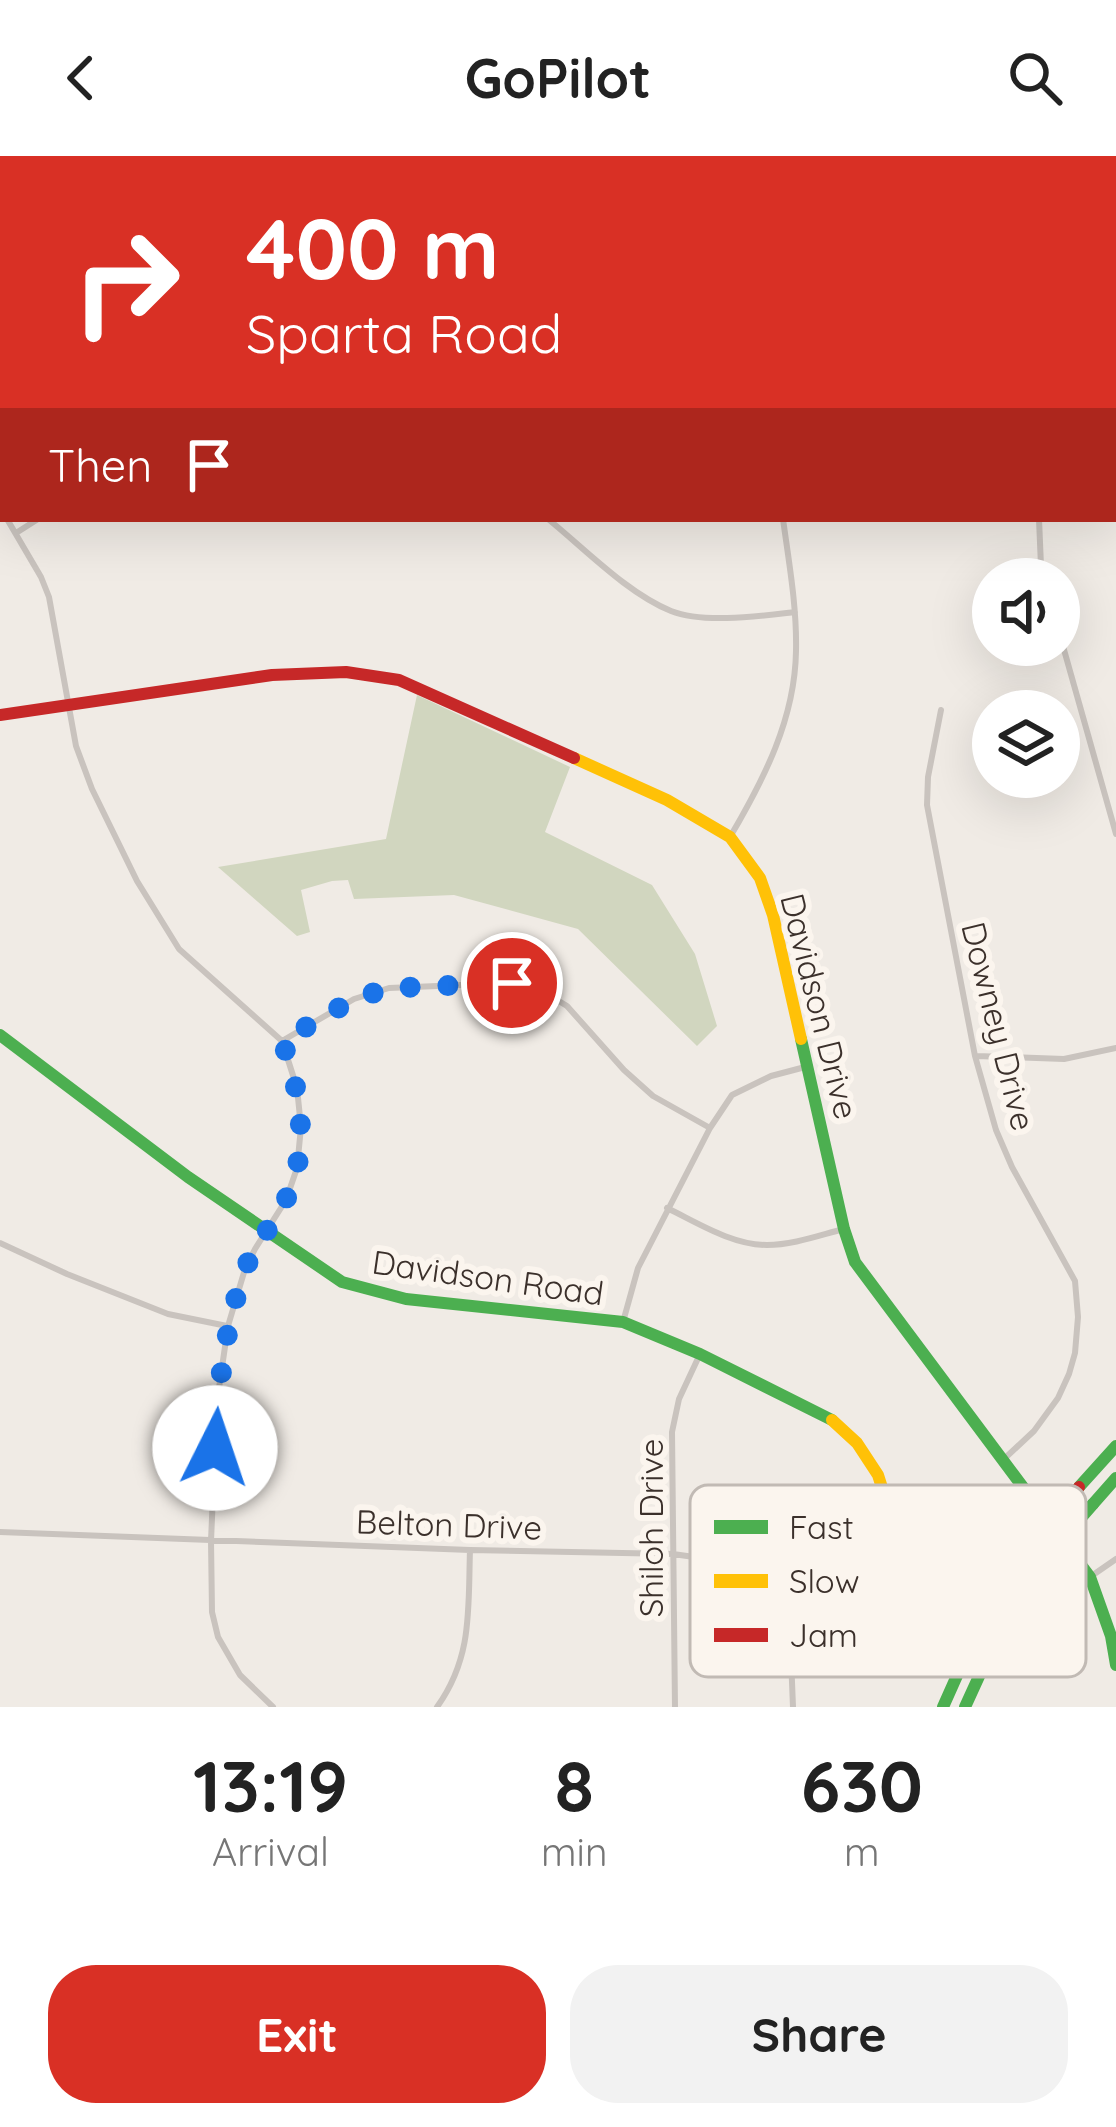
<!DOCTYPE html>
<style>
:root{--surface:#fff;--page:#f2f2f2;--text:#222;--muted:#767676;--accent:#d93025}
body{margin:0;font-family:Quicksand,sans-serif;background:var(--page);color:var(--text);height:100vh;display:flex;flex-direction:column;font-size:45px;white-space:nowrap}
*{box-sizing:border-box;margin:0}
p{font-size:39px;color:var(--muted)}
.icon{flex:none;width:66px;height:66px;fill:none;stroke:currentColor;stroke-width:2;stroke-linecap:round;stroke-linejoin:round}
.map{position:relative;height:1551px;overflow:hidden}
.drawer{display:flex;flex-direction:column;background:var(--surface);flex:1}
.drawer>*{flex:none}
.top-card{position:absolute;left:0px;top:0px;width:1116px;height:366px;box-shadow:0 12px 48px #0002;background:#d93025;color:#fff;overflow:hidden}
.controls{position:absolute;left:972px;top:402px;display:grid;gap:24px}
.controls a{display:grid;place-items:center;width:108px;height:108px;border-radius:50%;background:var(--surface);box-shadow:0 12px 48px #0002;font-size:60px}
.pin{position:absolute;display:grid;place-items:center;width:102px;height:102px;color:#fff;margin:-51px;border:6px solid #fff;border-radius:50%;box-shadow:0 3px 12px #0007}
.me{position:absolute;width:132px;margin:-66px;rotate:4deg;stroke-linejoin:round;filter:drop-shadow(0 0 9px #0008)}
.turn{display:flex;align-items:center;gap:42px;height:252px;padding:0 48px;font-size:54px}
.turn .icon{width:156px;height:156px;stroke-width:2.5}
.turn b{display:block;font-size:84px;line-height:102px}
.then{display:flex;align-items:center;height:114px;padding:0 48px;background:#0003;gap:24px;font-size:45px}
.eta{display:flex;justify-content:space-evenly;align-items:center;height:204px;text-align:center}
.eta b{font-size:72px;font-weight:800;line-height:84px}
.button{display:flex;gap:24px;margin-top:auto;padding:24px 48px}
.button a{flex:1;height:138px;border-radius:48px;background:var(--accent);color:#fff;font-size:48px;font-weight:800;line-height:138px;text-align:center}
.button a+a{background:var(--page);color:var(--text)}
header{display:flex;justify-content:space-between;align-items:center;height:156px;padding:0 48px;background:var(--surface);font-size:54px;font-weight:800}
.map>svg:first-child{display:block}
.green{fill:#d1d6bf}
.lines{fill:none;stroke-linecap:round;stroke-linejoin:round}
.street{stroke:#c9c3be;stroke-width:6}
.fast{stroke:#4caf50;stroke-width:12}
.slow{stroke:#ffc107;stroke-width:12}
.jam{stroke:#c62828;stroke-width:12}
.fast-bridge{stroke:#4caf50;stroke-width:12}
.jam-bridge{stroke:#c62828;stroke-width:12}
.route{stroke:#1a73e8;stroke-width:21;stroke-dasharray:0 37.8}
.labels{text-anchor:middle;dominant-baseline:central;stroke-width:12;stroke-linejoin:round;paint-order:stroke}
.street-label{font-size:33px;fill:#3b302b;stroke:#fbf5ee}
.key{fill:#fbf5ee;stroke:#c1bab4;stroke-width:3}
.key-label{font-size:33px;fill:#3b302b}
</style>
<header><svg class="icon" aria-label="back" viewBox="0 0 24 24"><path d="M15 5l-7 7 7 7"/></svg>GoPilot<svg class="icon" aria-label="search" viewBox="0 0 24 24"><circle cx="10" cy="10" r="6"/><path d="M15 15l6 6"/></svg></header>
<div class="map">
<svg width="1116" height="1551" viewBox="0 0 1116 1551">
<rect width="100%" height="100%" fill="#f0ebe5"/>
<path class="green" d="M417 539 570 611 545 676 652 729 695 798 717 870 697 890 578 773 454 739 354 743 348 724 332 725 301 734 310 776 297 780 218 711 386 683Z"/>
<g class="lines">
<path class="street" d="M68 0 72 3
M530 0V3
M1028 0V3
M16 3 18 0
M747 3V0
M0 21 3 17
M1113 182 1116 183
M0 353 3 357
M7 363 41 421 49 441 76 590 92 633 137 725 179 793 282 885 297 932 301 971 297 1012 286 1044 255 1093 245 1113 228 1170 217 1246 211 1385 212 1456 218 1481 240 1519 273 1551
M548 363C585 393 627 437 671 455 704 468 760 460 795 456
M1039 363 1041 410 1044 423
M16 377 38 363
M1059 476 1116 678
M941 554 928 621 927 649 975 900 996 974 1012 1011 1075 1125 1078 1161 1075 1197 1069 1218 1058 1242 1034 1275 1004 1303
M730 681C764 623 795 563 796 495 797 451 789 407 783 363
M282 885 354 843 389 832 513 827 539 833 567 850 624 914 653 940 710 972
M977 900 1064 903 1116 892
M667 1052C698 1067 732 1089 767 1089 793 1089 820 1079 844 1073
M0 1087 67 1118 168 1158 227 1170
M623 1166 638 1112 710 972 732 939 771 920 809 910
M0 1376 470 1394 673 1398 715 1404 766 1416 797 1428 892 1433
M1090 1421 1116 1403
M437 1551C473 1501 468 1452 470 1394
M675 1551 672 1276 679 1243 700 1198
M793 1551 790 1476 797 1428"/>
<path class="fast" d="M0 879 188 1021 342 1126 406 1143 623 1166 700 1198 832 1264
M801 883 844 1073 855 1106 1090 1421 1111 1480 1116 1509
M1079 1331 1116 1290
M1093 1348 1116 1322
M943 1551 980 1468 1026 1395
M965 1551 1007 1459 1040 1409"/>
<path class="slow" d="M574 602 667 644 730 681 760 722 773 759 801 883
M832 1264 857 1287 878 1319 890 1357 893 1433 909 1511"/>
<path class="jam" d="M0 559 272 519 346 516 399 524 574 602"/>
<path class="fast-bridge" d="M1040 1409 1093 1348"/>
<path class="jam-bridge" d="M1026 1395 1079 1331"/>
</g>
<g class="lines">
<path class="route" d="M215 1292C218 1233 224 1176 243 1119 252 1092 271 1072 284 1047 311 996 301 936 282 885L354 843 389 832 512 827"/>
</g>
<g class="labels">
<g class="street-label">
<text transform="translate(820 850) rotate(76)">Davidson Drive</text>
<text transform="translate(999 870) rotate(76)">Downey Drive</text>
<text transform="translate(488 1121) rotate(8)">Davidson Road</text>
<text transform="translate(449 1368) rotate(2)">Belton Drive</text>
<text transform="translate(650 1372) rotate(-90)">Shiloh Drive</text>
</g>
</g>
<rect x="690" y="1329" width="396" height="192" rx="18" class="key"/>
<rect x="714" y="1364" width="54" height="14" fill="#4caf50"/>
<rect x="714" y="1418" width="54" height="14" fill="#ffc107"/>
<rect x="714" y="1472" width="54" height="14" fill="#c62828"/>
<g class="key-label">
<text x="789" y="1383">Fast</text>
<text x="789" y="1437">Slow</text>
<text x="789" y="1491">Jam</text>
</g>
</svg>
<div class="controls">
<a><svg class="icon" aria-label="sound" viewBox="0 0 24 24"><path d="M4 9h4l5-4v14l-5-4H4zM17 9q2 3 0 6"/></svg></a>
<a><svg class="icon" aria-label="layers" viewBox="0 0 24 24"><path d="M12 4l9 5-9 5-9-5zM3 14l9 5 9-5"/></svg></a>
</div>
<div class="pin" style="left:512px;top:827px;background:#d93025"><svg class="icon" aria-label="arrive" viewBox="0 0 24 24"><path d="M6 21V4h12l-3 4 3 4H6"/></svg></div>
<svg class="me" style="left:215px;top:1292px" viewBox="-20 -20 40 40"><circle r="19" fill="#fff"/><path d="M0-13L10 11 0 6-10 11z" fill="#1a73e8"/></svg>
<div class="top-card">
<div class="turn"><svg class="icon" aria-label="right" viewBox="0 0 24 24"><path d="M7 20v-9h11M14 6l5 5-5 5"/></svg><div><b>400 m</b>Sparta Road</div></div>
<div class="then">Then<svg class="icon" aria-label="arrive" viewBox="0 0 24 24"><path d="M6 21V4h12l-3 4 3 4H6"/></svg></div>
</div>
</div>
<section class="drawer">
<div class="eta">
<div><b>13:19</b><p>Arrival</p></div>
<div><b>8</b><p>min</p></div>
<div><b>630</b><p>m</p></div>
</div>
<div class="button"><a>Exit</a><a>Share</a></div>
</section>
